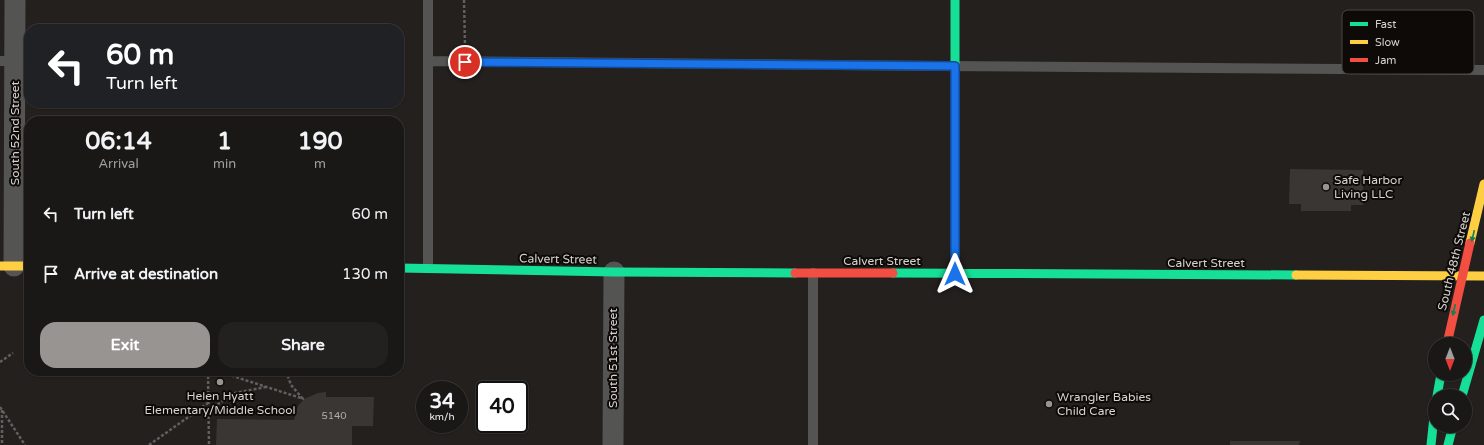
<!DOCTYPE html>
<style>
:root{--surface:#1a1816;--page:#23211f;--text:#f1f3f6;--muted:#9fa0a1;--line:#383735;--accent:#989491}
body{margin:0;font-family:"Varela Round",sans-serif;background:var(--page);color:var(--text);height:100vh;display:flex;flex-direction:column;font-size:15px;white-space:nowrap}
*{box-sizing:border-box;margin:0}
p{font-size:13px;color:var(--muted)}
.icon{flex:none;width:22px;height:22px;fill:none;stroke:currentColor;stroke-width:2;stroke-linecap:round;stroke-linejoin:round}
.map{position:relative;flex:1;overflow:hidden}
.sheet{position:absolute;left:24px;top:116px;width:380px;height:260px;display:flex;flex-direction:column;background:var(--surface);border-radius:16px;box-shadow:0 1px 3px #0004,0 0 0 1px var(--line)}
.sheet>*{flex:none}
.guide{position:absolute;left:24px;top:24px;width:380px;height:84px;border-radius:16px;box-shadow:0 1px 3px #0004,0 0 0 1px var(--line);background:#202124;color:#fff;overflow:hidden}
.needle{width:26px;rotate:180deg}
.fabs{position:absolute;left:1428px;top:337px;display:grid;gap:8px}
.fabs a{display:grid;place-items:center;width:44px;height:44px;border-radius:50%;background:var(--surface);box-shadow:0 1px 3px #0004,0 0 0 1px var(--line);font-size:20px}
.speed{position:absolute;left:416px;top:381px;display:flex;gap:8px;font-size:20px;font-weight:700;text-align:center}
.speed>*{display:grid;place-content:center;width:52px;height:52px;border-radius:50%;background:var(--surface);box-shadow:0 1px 3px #0004,0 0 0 1px var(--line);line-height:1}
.speed small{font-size:10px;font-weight:400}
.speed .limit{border:2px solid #111;border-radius:6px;background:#fff;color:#111}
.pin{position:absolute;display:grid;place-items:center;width:34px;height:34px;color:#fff;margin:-17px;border:2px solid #fff;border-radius:50%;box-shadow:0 1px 4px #0007}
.me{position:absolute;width:44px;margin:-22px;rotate:0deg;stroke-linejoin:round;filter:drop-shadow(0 0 3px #0008)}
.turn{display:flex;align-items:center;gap:14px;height:84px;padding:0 16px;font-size:18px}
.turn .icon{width:52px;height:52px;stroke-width:2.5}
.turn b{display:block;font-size:28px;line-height:34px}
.eta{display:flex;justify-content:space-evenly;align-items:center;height:68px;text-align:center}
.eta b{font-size:24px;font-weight:700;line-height:28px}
.action{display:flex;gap:8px;margin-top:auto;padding:8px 16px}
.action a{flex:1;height:46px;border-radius:16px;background:var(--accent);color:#fff;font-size:16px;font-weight:700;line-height:46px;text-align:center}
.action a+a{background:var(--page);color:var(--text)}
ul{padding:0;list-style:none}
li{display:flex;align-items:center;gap:12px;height:60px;padding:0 16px}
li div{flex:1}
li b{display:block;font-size:15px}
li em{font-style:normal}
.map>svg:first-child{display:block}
.building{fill:#393634}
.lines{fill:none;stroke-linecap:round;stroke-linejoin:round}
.path{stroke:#61605e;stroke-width:2.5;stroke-dasharray:3 2;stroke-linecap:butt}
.lane{stroke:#545453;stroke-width:10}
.street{stroke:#545453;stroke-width:21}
.fast{stroke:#16e098;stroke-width:9}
.slow{stroke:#ffcf43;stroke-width:9}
.jam{stroke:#f24e42;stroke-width:9}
.oneway{fill:#128057}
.route-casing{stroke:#114b97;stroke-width:10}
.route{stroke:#1a73e8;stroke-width:7}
.poi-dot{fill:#989491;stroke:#0d0a08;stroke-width:1.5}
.labels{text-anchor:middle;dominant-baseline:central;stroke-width:4;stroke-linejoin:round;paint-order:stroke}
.number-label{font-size:10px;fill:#b0aca8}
.street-label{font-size:12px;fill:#d7d3cf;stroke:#0d0a08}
.poi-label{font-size:12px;fill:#d7d3cf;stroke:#0d0a08;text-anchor:start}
.key{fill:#0d0a08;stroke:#4a4644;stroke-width:1}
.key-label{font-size:11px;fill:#d7d3cf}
</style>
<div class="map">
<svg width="1484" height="445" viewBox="0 0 1484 445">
<rect width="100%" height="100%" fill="#23201e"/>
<path class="building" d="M1290 169 1363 170V205H1351V211H1301V204H1289Z
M326 392V397H374L373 426H352V445H216L217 419 294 420 298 406 304 399 318 393Z
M1230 441H1300L1299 445H1230Z"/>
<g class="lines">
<path class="path" d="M464 0 465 45
M0 362 13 353
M208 371 209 445
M217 371 304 399
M286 371 291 385 303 399
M0 407 25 445
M2 410V445
M209 410 235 393 266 387
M149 445 208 403"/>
<path class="lane" d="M0 61H15
M428 61 939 66 1484 70
M428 268V0
M813 445V273"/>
<path class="street" d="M14 266 15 0
M613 445 614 272"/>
<path class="fast" d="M955 0V274
M399 268 614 272 795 273
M893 273 1296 275
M1437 396 1441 374
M1462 396 1484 320
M1431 445 1435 407
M1448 445 1453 426"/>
<path class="slow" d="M1470 243 1484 184
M0 266H29
M1296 275 1484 276"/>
<path class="jam" d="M795 273H893
M1447 344 1470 243"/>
</g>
<defs><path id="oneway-solid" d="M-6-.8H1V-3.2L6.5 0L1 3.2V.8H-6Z"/></defs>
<g class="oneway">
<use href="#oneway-solid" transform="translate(1473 236) rotate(103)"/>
<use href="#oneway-solid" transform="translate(1454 310) rotate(103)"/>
</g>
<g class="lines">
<g class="route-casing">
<path id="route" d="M465 62 955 66V274"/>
</g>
<use href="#route" class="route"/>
</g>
<g class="poi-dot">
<circle cx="1326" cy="187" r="4"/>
<circle cx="220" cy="382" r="4"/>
<circle cx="1049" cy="404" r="4"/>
</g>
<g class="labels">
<g class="number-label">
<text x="334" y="416">5140</text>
</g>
<g class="street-label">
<text transform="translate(15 133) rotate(-90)">South 52nd Street</text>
<text transform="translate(558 259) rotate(1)">Calvert Street</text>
<text x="882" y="261">Calvert Street</text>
<text transform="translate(1454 261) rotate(-76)">South 48th Street</text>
<text x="1206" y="263">Calvert Street</text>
<text transform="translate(613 358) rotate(-90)">South 51st Street</text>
</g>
<g class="poi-label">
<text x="1334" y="180">Safe Harbor<tspan x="1334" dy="14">Living LLC</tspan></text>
<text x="220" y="396" text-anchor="middle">Helen Hyatt<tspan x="220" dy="14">Elementary/Middle School</tspan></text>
<text x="1057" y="397">Wrangler Babies<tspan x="1057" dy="14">Child Care</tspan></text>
</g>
</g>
<rect x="1342" y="10" width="132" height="64" rx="6" class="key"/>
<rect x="1350" y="22" width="18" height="4" fill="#16e098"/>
<rect x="1350" y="40" width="18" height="4" fill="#ffcf43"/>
<rect x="1350" y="58" width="18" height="4" fill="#f24e42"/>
<g class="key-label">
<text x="1375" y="28">Fast</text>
<text x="1375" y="46">Slow</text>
<text x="1375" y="64">Jam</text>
</g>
</svg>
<div class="fabs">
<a><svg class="needle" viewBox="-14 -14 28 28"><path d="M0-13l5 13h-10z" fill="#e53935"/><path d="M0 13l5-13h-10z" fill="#9fa0a1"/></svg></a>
<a><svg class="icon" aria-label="search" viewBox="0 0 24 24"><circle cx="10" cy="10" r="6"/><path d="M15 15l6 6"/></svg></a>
</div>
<div class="speed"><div>34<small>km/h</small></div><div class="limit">40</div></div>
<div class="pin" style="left:465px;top:62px;background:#d93025"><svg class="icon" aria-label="arrive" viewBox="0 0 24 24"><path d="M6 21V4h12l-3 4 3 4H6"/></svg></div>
<svg class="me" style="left:955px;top:274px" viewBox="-20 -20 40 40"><path d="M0-17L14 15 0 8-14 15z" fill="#1a73e8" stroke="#fff" stroke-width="4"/></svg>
<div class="guide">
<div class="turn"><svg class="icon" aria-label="left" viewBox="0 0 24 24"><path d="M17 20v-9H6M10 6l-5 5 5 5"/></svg><div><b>60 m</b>Turn left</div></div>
</div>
<section class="sheet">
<div class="eta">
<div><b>06:14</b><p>Arrival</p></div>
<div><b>1</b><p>min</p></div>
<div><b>190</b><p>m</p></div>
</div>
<ul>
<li><svg class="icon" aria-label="left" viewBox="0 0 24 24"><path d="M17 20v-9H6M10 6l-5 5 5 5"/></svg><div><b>Turn left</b></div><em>60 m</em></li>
<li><svg class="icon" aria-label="arrive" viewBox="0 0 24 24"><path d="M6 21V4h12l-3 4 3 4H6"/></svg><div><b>Arrive at destination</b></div><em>130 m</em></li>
</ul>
<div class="action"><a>Exit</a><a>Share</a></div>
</section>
</div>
